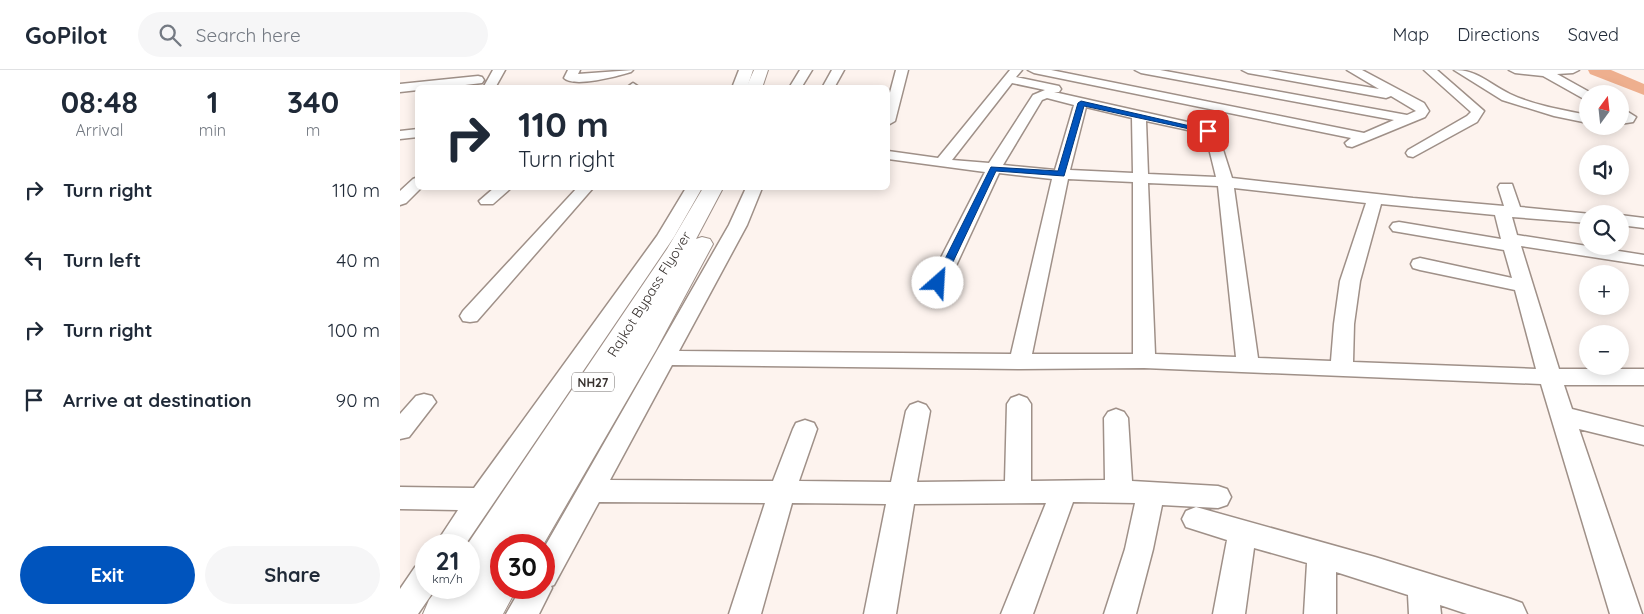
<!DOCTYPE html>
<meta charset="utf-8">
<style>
:root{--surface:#fff;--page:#f6f6f7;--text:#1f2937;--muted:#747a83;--line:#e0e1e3;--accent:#0054bd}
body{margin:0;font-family:Quicksand,sans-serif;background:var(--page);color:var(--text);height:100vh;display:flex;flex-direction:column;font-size:19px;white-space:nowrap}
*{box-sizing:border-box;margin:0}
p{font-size:16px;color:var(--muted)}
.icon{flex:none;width:28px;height:28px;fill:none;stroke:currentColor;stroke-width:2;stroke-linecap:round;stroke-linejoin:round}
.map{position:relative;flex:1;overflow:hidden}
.side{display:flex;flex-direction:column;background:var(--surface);width:400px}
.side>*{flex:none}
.banner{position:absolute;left:15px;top:15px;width:475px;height:105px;border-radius:8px;box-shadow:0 2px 12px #0003;background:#fff;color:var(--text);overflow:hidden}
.needle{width:32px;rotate:15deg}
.controls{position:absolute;left:1179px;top:15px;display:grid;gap:10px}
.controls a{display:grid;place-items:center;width:50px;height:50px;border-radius:50%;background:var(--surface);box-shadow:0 2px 12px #0003;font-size:25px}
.speed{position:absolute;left:15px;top:464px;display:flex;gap:10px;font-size:25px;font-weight:700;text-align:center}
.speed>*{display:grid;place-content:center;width:65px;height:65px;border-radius:50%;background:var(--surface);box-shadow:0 2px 12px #0003;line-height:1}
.speed small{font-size:12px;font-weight:400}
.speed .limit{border:8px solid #d22;background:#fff;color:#111}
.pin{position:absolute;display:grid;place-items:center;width:42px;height:42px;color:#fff;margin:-21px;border-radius:10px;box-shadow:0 2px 8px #0006}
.me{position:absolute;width:55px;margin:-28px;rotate:26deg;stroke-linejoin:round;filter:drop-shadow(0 0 4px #0008)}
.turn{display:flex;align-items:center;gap:18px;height:105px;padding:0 20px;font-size:22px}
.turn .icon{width:65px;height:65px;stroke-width:2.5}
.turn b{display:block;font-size:35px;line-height:42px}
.eta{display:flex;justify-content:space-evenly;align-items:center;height:85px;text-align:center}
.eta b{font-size:30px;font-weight:700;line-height:35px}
.action{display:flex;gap:10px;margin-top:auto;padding:10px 20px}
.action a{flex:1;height:58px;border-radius:30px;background:var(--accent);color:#fff;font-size:20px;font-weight:700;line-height:58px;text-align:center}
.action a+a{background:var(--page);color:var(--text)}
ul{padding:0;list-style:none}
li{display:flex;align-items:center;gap:15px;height:70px;padding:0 20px}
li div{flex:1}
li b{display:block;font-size:19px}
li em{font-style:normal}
header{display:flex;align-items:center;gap:30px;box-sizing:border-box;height:70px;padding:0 25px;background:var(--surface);border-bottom:1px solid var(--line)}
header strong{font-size:24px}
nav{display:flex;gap:28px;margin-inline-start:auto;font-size:18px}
.search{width:350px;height:45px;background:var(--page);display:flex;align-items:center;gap:12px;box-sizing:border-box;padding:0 18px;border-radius:28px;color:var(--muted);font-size:19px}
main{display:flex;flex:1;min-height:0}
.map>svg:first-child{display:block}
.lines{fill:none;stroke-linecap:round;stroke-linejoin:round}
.river{fill:#eeaf8e;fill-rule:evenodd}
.minor-casing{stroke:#9f9088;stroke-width:3}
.major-casing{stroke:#9f9088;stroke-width:3}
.highway-casing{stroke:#9f9088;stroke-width:2}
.minor{fill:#fff;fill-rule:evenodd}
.major{fill:#fff;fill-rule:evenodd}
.highway{fill:#fff;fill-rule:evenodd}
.route{fill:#0054bd;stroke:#00377b}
.labels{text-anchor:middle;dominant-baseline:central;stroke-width:4;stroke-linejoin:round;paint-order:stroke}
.shield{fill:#fff;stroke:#736f6d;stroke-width:1}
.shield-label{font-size:12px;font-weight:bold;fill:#37312e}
.street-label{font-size:14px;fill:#37312e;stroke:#fff}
</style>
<header>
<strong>GoPilot</strong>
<div class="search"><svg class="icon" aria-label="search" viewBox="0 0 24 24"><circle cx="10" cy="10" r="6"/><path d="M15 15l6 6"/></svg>Search here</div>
<nav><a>Map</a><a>Directions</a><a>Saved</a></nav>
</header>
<main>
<section class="side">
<div class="eta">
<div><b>08:48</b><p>Arrival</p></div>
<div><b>1</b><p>min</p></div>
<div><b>340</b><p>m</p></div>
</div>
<ul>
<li><svg class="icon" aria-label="right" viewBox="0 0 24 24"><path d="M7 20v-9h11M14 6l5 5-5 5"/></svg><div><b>Turn right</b></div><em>110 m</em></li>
<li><svg class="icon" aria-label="left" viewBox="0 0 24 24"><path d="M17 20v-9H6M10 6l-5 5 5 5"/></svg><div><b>Turn left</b></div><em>40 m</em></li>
<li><svg class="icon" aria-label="right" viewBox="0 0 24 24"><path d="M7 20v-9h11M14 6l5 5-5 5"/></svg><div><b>Turn right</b></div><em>100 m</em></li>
<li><svg class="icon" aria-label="arrive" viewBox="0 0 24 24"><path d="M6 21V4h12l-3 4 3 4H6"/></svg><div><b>Arrive at destination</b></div><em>90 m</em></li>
</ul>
<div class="action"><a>Exit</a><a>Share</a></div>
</section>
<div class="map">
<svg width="1244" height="544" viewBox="0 0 1244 544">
<rect width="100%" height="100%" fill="#fdf3ee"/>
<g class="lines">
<path class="river" d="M1188 0H1211L1244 14V25L1190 4Z"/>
<g class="minor-casing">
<path id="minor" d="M93 0H105L95 18H83Z
M168 0H180L178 4 233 0 231 2C218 6 174 18 164 8Z
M400 0H412L401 18H389Z
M432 0H444L434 18H422Z
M496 0H508L495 51 488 55V30Z
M610 0H622L616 7 659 16 661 19 659 22H654L801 55 817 61 832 108 1013 128 1104 136 1098 117 1100 114H1112L1120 137 1191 144H1188V153L1112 147 1117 165 1244 185V195L1121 176 1159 299H1244V315H1164L1172 339 1244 357V375L1179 359 1242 544H1210L1141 314 744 298 620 299 272 295 210 410 373 411 393 359 396 353 405 350 414 353 417 359 399 411 491 412 506 341 510 335 518 332 526 335 530 341 517 412 605 411 607 334 611 328 619 325 627 328 631 334V411L705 410 704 348 708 342 716 339 724 342 728 348 732 411 818 416 827 419 831 427 827 435 818 438 762 435 753 479 736 544H704L725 479 735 433 673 432 633 544H601L646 433 514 434 496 544H464L486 434 392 433 361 544H329L365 433 199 432 154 515 151 516 152 518 139 544H106L121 518H144V478L329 155 346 118H362L347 155 279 281 611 284 652 109 599 103 548 213 545 217 538 219 531 217 528 213 585 102 488 89V81L538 88ZM612 13 645 20 633 25 589 93 552 90ZM647 28 674 35 655 100 603 95 642 30ZM686 37 732 48 733 103 670 100ZM746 51 797 62 806 66 816 107 748 104ZM668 109 733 112V284H632ZM748 113 818 116 836 287 755 284ZM834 118 966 133 940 211 934 254 931 291 858 288ZM981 134 1095 145 1101 169 999 152 993 153 990 157 993 161 999 162 1104 180 1112 208 1020 188 1013 190 1011 194 1013 198 1020 200 1115 220 1136 299 953 292 954 254 960 211Z
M628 0H651L964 63 994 50 741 3 735 0H760L1007 45 1016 41 991 26 986 28 848 3 842 0H868L979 19 947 0H962L1024 33 1029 41 1025 47 952 77 947 76 945 73 951 68 634 3Z
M1024 0H1037L1084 41 1077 52 1013 87 1008 86 1006 83 1008 80 1067 46 1071 42Z
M1054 0C1078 0 1089 14 1110 24 1133 35 1162 40 1188 45V53L1154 46 1102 30Z
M1109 0H1179L1173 3 1157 4 1193 24H1188V30L1184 29 1143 6 1115 3Z
M78 6 82 7 84 10 82 13 40 18H18V20L0 22V14Z
M233 13 239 17 226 18Z
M1220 37 1236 47 1233 52 1220 54Z
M18 59V67L0 69V61Z
M18 107V118H21L6 133 0 135V121L13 109Z
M94 118H111L93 134H81L79 131Z
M177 118H193L77 251 70 252 63 251 60 246 63 241Z
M286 118H302L274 167 65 475H35L58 440 0 439V417L74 418 257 166Z
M1220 145 1244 148V158L1220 155Z
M24 324 32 326 36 332 9 367 0 369V344L16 326Z
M796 437 975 487 1111 529 1122 533 1127 544H1067L1040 535 1041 544H1009L1008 525 936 502V544H904L907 493 854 478 845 544H813L827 470 786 457 782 449 786 441Z
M26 493V518H36L18 544H0V519L15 497Z"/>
</g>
<g class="major-casing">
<path id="major" d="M339 0H353L347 18H332Z"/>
</g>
<g class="highway-casing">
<path id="highway" d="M354 0H368L362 18H346Z
M303 118H323L296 169 302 167 310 169 313 174 256 280 143 475H101V487L96 495 101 493V518H117L103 544H23L29 530 38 518H69L67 475 267 179Z"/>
</g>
<use href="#minor" class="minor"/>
<use href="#major" class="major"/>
<use href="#highway" class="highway"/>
</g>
<path class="route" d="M681 31 812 61 808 63 684 36 664 106 596 101 543 213 538 216 534 215 533 213 591 97 658 101 678 33Z"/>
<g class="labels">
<rect class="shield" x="172" y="302.5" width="42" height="19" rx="4"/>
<g class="shield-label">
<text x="193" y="312">NH27</text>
</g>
<g class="street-label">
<text transform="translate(249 224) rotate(-58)">Rajkot Bypass Flyover</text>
</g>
</g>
</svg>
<div class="controls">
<a><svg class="needle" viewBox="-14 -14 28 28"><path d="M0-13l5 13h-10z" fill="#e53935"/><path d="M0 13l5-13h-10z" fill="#747a83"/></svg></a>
<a><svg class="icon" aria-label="sound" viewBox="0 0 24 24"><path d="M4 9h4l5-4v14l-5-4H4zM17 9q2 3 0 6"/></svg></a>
<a><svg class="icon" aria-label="search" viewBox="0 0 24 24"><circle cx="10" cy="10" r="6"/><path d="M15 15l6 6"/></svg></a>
<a>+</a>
<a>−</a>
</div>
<div class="speed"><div>21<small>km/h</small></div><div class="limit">30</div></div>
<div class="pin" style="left:808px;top:61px;background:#d93025"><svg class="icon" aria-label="arrive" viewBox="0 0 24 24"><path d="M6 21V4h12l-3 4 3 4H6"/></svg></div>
<svg class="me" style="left:538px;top:213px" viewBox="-20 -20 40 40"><circle r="19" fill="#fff"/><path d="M0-13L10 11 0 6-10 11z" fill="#0054bd"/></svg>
<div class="banner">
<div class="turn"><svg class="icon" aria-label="right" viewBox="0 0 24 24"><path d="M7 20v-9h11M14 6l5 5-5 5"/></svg><div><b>110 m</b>Turn right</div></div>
</div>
</div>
</main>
